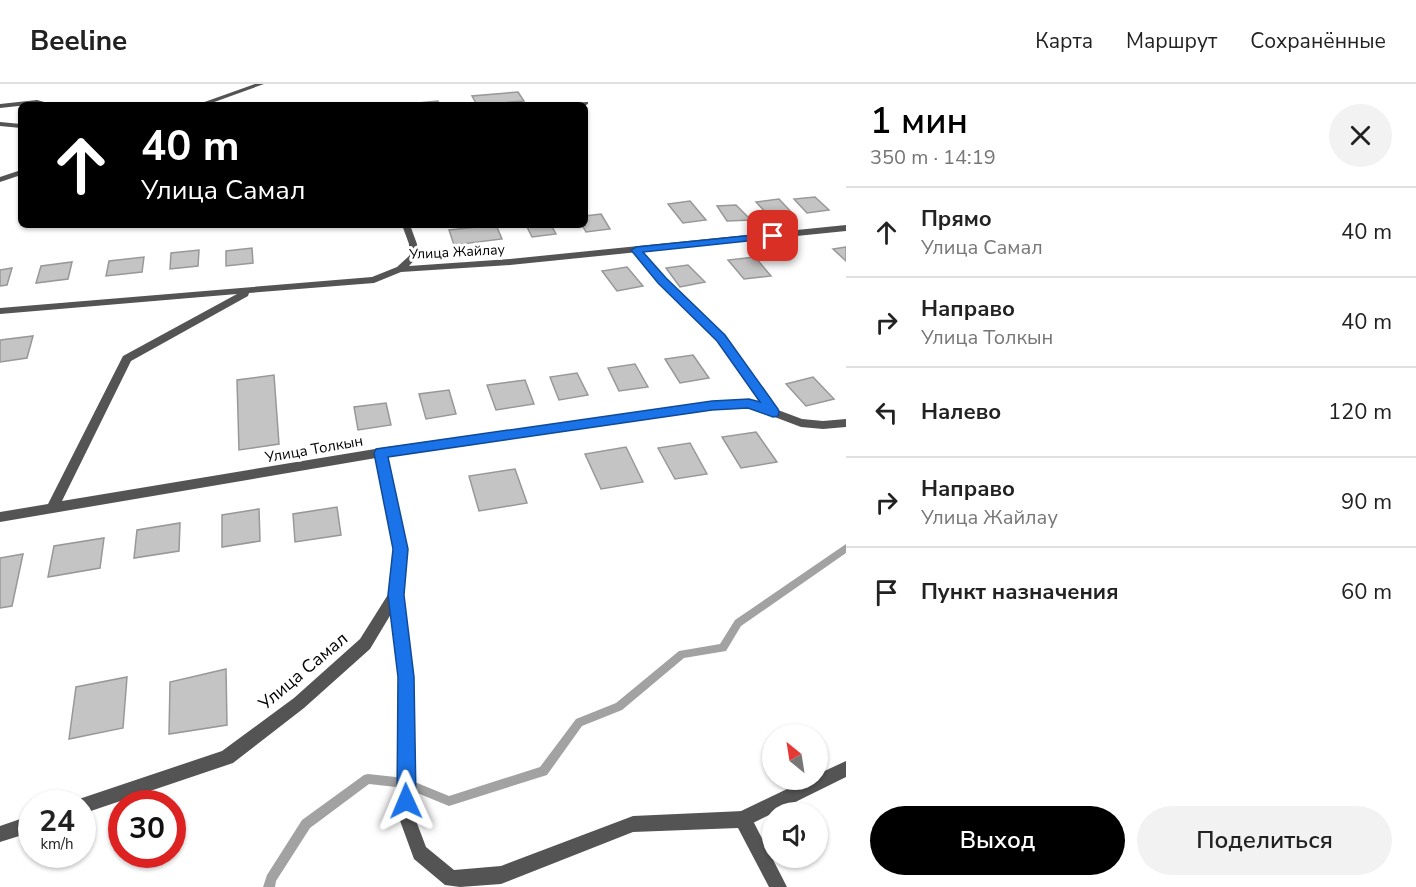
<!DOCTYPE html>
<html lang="ru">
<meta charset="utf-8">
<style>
:root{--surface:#fff;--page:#f2f2f2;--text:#222;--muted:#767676;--line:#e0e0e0;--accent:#000}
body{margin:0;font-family:"Nunito Sans",sans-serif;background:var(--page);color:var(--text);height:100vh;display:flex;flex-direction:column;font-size:22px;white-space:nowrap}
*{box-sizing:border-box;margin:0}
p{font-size:20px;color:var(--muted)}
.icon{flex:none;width:33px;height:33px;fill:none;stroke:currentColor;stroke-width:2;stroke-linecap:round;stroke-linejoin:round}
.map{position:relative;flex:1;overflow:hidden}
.sheet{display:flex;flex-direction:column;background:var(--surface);width:570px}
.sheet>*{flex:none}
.guide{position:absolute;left:18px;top:18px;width:570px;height:126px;border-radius:9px;box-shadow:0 2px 4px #0004;background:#000;color:#fff;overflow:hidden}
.needle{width:39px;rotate:330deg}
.fabs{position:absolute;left:762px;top:640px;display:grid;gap:12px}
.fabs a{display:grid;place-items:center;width:66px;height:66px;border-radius:50%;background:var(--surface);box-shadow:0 2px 4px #0004;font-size:30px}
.speed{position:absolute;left:18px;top:706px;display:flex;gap:12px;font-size:30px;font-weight:700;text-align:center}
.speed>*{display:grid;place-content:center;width:78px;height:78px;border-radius:50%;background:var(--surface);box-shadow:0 2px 4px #0004;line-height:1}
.speed small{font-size:15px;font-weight:400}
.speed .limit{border:9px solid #d22;background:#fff;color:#111}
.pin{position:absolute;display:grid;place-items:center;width:51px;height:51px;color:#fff;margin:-26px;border-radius:12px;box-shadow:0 3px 9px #0006}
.me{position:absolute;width:66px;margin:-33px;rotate:359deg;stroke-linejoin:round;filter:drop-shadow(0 0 4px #0008)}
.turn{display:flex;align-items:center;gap:21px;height:126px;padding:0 24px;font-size:27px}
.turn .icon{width:78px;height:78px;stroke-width:2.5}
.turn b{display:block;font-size:42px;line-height:51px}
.round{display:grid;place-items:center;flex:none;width:63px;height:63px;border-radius:32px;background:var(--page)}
.summary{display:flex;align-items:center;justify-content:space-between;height:102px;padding:0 24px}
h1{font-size:36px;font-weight:600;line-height:45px;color:var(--accent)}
.action{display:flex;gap:12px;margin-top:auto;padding:12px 24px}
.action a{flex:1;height:69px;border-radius:36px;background:var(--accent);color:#fff;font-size:24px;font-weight:600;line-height:69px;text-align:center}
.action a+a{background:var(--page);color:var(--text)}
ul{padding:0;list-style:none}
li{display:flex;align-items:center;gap:18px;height:90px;padding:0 24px;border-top:2px solid var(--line)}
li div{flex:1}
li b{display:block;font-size:22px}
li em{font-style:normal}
header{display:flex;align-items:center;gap:36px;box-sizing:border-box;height:84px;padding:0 30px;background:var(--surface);border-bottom:2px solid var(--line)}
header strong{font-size:28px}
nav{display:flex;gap:33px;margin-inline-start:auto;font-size:21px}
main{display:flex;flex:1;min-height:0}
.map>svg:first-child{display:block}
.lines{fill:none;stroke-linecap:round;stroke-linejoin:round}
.stream{fill:#a2a2a2;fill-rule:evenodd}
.building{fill:#c4c4c4;stroke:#989898;stroke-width:1.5}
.service{fill:#545454;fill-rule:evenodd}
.minor{fill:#545454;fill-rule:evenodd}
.route{fill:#1a73e8;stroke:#114b97;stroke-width:1.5}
.labels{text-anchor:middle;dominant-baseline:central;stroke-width:6;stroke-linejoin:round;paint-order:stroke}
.far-street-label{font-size:14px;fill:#000;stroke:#fff}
.street-label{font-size:15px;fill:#000;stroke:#fff}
.near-street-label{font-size:18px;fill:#000;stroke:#fff}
</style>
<header>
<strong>Beeline</strong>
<nav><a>Карта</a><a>Маршрут</a><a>Сохранённые</a></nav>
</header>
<main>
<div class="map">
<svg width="846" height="803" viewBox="0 0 846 803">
<rect width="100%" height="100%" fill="#fff"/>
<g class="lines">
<path class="stream" d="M846 460V469L741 542 726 567 684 574 622 626 582 642 547 691 449 722 405 704 369 700 310 744 276 797 275 803H263L267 791 302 736 364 691 368 690 405 694 449 712 540 683 576 635 616 619 679 567 720 560 735 536Z"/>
</g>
<path class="building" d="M518 8 524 17 477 21 472 12Z
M438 17 440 21H397Z
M815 113 829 126 807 129 794 115Z
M779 115 793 130 770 133 756 118Z
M690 117 706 136 683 139 668 120Z
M736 121 751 136 727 137 717 122Z
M601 130 610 145 586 148 582 141H585V132Z
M496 141 502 155 454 161 449 146Z
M526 141H551L556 150 532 153Z
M846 163V177L833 165Z
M252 164 253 179 226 182V167Z
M199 166 198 182 170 185 171 169Z
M144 173 142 188 106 192 109 177Z
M755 173 771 192 744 195 728 176Z
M72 178 68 195 36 199 41 182Z
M688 181 705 198 680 203 666 184Z
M627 183 643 202 617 207 602 187Z
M12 184 7 201 0 202V186Z
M33 252 27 274 0 278V256Z
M693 271 709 294 680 299 665 275Z
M635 280 648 303 619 307 608 284Z
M577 289 588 311 559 316 550 293Z
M274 291 279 360 239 366 237 296Z
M813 293 834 315 806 322 786 300Z
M525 296 534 320 496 326 487 301Z
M449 306 456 330 426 335 419 310Z
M386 319 391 341 358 346 354 323Z
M756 348 777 378 741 384 722 353Z
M690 359 707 390 675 395 658 364Z
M626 363 643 398 601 405 585 370Z
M515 385 527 419 479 427 469 392Z
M337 423 341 451 295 458 293 430Z
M259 425 260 457 222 463V431Z
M180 439 179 467 134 474 137 446Z
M104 454 100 484 48 493 54 462Z
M23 470 12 522 0 524V474Z
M226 585 227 641 169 650 170 598Z
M127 593 123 644 69 655 76 603Z"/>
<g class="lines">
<path class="service" d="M255 0H264L206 21H196Z
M588 18V20L586 21H561L564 19Z
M0 38 21 40V44L0 42Z
M21 86V91L0 98V93Z
M636 163 639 164 665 195 725 252 777 325 778 328 777 331H769L717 256 659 199 632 166Z
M846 677V693L749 741 743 743 737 741 735 735 737 729 806 696H818V690Z"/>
<path class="minor" d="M37 16 55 21 37 20 0 24V20Z
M402 141H410L417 160V173L409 182 510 175 846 141V147L510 181 401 188 374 199 249 209 248 212 131 277 62 417 381 364 712 318 749 315 802 335 823 337 846 335V343L823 345 801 343 748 323 712 326 388 373 406 465 403 511 413 593 415 734 426 763 454 786 501 782 633 732 743 727 749 729 787 803H769L738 744 633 748 501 800 460 803 445 801 414 775 399 734V593L391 530 370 565 304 624 233 679 82 730V720H75L76 716 82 714 222 667 294 614 360 555 389 509 394 465 376 374 0 438V428L48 420 123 272 237 210 0 230V224L372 193 397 183 409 172V160Z
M32 731V748L0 758V742Z"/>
</g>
<path class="route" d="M773 149 776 150V154L643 168 666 194 725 251 778 325 779 328 778 332 773 333 748 324 712 326 388 373 408 465 404 511 414 593 416 717 413 723 406 726 400 723 397 717 398 593 388 511 393 465 374 369 376 365 712 317 749 315 760 318 717 257 658 199 631 166 636 163Z"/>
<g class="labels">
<g class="far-street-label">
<text transform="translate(457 168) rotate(-3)">Улица Жайлау</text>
</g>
<g class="street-label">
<text transform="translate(314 365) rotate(-10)">Улица Толкын</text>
</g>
<g class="near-street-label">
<text transform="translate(303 587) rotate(-40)">Улица Самал</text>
</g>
</g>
</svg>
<div class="fabs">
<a><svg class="needle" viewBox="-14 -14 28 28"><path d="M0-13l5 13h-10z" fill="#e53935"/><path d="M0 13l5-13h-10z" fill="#767676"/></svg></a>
<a><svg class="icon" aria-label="sound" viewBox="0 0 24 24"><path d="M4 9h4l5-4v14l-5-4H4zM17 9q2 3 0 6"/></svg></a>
</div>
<div class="speed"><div>24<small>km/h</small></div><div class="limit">30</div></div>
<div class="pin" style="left:773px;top:152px;background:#d93025"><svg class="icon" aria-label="arrive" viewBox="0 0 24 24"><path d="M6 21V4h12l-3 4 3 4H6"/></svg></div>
<svg class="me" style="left:406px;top:717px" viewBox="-20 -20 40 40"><path d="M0-17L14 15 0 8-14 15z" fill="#1a73e8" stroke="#fff" stroke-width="4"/></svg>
<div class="guide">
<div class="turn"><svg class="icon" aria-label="ahead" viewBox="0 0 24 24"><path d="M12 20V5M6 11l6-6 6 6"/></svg><div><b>40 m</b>Улица Самал</div></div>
</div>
</div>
<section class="sheet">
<div class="summary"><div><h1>1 мин</h1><p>350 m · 14:19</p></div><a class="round"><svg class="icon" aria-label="close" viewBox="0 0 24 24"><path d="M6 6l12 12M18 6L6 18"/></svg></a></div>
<ul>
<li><svg class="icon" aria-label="ahead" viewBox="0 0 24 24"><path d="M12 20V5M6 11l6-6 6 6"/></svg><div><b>Прямо</b><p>Улица Самал</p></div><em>40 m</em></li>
<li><svg class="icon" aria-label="right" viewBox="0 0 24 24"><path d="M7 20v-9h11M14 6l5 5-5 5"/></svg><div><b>Направо</b><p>Улица Толкын</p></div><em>40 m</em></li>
<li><svg class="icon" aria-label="left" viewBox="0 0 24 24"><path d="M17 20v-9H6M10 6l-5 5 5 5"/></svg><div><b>Налево</b></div><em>120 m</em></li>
<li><svg class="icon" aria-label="right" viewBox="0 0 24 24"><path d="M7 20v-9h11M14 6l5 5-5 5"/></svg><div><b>Направо</b><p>Улица Жайлау</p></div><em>90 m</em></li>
<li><svg class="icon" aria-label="arrive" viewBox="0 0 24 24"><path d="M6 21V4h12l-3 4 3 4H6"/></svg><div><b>Пункт назначения</b></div><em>60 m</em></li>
</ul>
<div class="action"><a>Выход</a><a>Поделиться</a></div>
</section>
</main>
